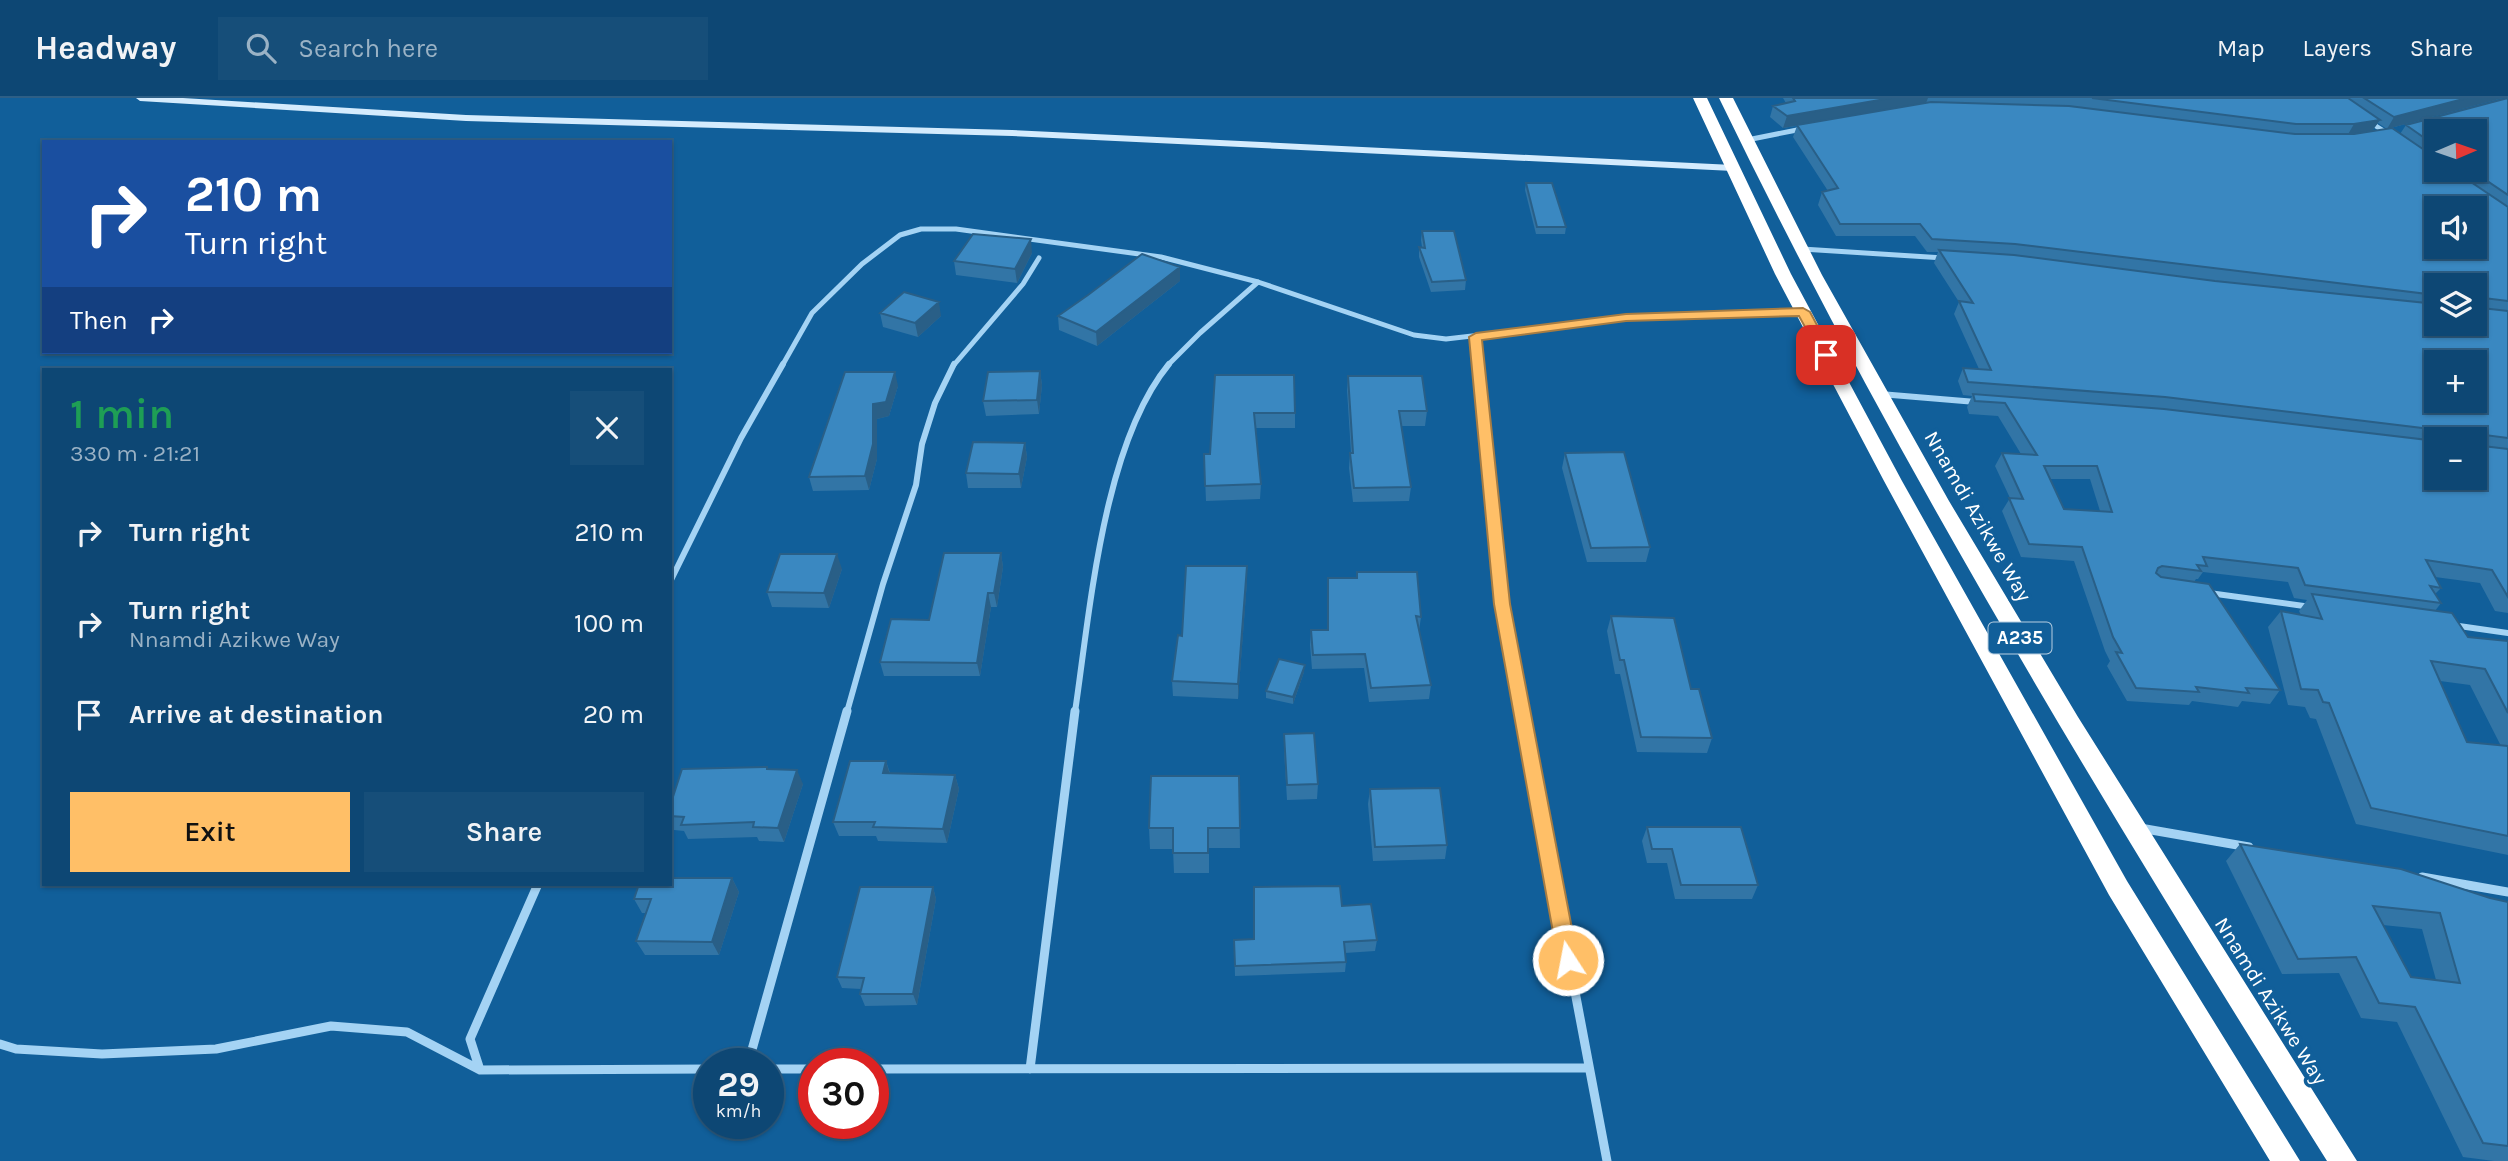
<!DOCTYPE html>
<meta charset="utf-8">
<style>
:root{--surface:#0d4774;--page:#164e79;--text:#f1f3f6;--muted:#9ab2c5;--line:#2d5f86;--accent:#ffbf67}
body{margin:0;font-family:Karla,sans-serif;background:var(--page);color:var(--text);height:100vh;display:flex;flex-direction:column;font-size:26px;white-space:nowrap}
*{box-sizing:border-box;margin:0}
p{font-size:23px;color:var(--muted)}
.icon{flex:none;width:38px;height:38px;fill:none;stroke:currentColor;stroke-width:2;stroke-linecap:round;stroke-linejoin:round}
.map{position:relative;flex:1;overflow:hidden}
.details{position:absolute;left:42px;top:270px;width:630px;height:518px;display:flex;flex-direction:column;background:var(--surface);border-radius:0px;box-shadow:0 2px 5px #0004,0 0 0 2px var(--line)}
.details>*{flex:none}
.banner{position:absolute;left:42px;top:42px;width:630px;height:214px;border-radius:0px;box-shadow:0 2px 5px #0004,0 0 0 2px var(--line);background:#1a4fa0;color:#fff;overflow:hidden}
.needle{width:46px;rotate:88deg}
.controls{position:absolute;left:2424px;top:21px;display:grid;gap:14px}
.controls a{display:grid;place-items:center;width:63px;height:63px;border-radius:0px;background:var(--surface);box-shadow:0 2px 5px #0004,0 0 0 2px var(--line);font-size:35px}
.speed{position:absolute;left:693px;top:950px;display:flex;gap:14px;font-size:35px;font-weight:700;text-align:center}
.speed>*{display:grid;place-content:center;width:91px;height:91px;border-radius:50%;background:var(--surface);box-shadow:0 2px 5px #0004,0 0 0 2px var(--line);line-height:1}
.speed small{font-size:18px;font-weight:400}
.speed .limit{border:10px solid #d22;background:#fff;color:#111}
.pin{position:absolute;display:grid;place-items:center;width:60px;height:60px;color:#fff;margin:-30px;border-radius:14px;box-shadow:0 4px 10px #0006}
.me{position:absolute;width:77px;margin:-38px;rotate:349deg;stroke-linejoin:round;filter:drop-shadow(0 0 5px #0008)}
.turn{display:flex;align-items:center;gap:24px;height:147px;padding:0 28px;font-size:32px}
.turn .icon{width:91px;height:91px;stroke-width:2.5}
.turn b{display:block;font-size:49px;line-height:60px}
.then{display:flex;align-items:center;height:66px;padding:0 28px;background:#0003;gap:14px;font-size:26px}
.round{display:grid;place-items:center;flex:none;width:74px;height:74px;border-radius:0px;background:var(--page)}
.head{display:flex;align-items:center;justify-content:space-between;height:119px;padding:0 28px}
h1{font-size:42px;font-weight:600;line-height:52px;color:#1e9e55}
.primary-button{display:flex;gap:14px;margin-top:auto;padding:14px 28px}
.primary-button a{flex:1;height:80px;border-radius:0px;background:var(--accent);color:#111;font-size:28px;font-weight:600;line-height:80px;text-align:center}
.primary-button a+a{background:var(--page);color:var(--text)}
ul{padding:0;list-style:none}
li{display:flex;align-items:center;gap:21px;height:91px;padding:0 28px}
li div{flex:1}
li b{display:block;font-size:26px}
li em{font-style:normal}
header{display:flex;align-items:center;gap:42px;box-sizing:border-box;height:98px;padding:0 35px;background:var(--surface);border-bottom:2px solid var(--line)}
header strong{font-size:33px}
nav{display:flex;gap:38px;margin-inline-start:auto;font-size:24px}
.search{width:490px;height:63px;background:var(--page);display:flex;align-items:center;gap:18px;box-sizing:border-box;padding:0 24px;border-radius:0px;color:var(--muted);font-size:26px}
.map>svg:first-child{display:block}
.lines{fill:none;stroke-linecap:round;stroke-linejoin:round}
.street-far2{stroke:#a4d3f4;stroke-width:5}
.street-far1{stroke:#a4d3f4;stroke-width:6}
.street{stroke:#a4d3f4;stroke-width:9}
.secondary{fill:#d4ebfd;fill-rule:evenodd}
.highway{fill:#fff;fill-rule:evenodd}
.wall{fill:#3275a6;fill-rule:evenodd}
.shaded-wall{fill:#295f87}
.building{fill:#3a88c1;stroke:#295f87;stroke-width:2;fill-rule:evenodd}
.route{fill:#ffbf67;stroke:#a67c43;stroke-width:2}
.labels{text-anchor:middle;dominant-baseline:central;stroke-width:7;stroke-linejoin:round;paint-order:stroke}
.shield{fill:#115f9a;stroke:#b8cfe1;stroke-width:2}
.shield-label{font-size:19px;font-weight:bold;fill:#fff}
.street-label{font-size:21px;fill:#fff;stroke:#115f9a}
</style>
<header>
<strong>Headway</strong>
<div class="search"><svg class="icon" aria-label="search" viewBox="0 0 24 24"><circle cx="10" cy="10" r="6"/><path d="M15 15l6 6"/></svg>Search here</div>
<nav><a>Map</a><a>Layers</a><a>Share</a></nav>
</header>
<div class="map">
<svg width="2508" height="1063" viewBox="0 0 2508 1063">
<rect width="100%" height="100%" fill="#115f9a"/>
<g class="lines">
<path class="street-far2" d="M2368 23 2390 37
M1747 42 1802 31
M1802 151 1944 160
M1476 239 1479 268
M782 268 812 215 862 166 900 137 921 131H956L1161 159 1258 184 1414 237 1446 241 1626 220 1803 214
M953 268 1023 186 1039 160
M1167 268 1200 235 1258 184"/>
<path class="street-far1" d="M1479 266 1502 506 1522 614
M1880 296 1976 304
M670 484 741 340 783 266
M2209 495 2311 509
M2452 527 2508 535
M847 614 883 486 916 387 922 346 935 305 954 266
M1075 614C1090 513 1103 346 1169 266"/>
<path class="street" d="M1522 613 1607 1063
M2140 730 2249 749
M2422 779 2508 794
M0 946 16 951 102 956 216 951 331 928 407 934 480 972 709 971
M748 966 847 613
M768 971H814
M873 971 1588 970
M1030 971 1075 613
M480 972 470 941 538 786"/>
<path class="secondary" d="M136 0H183L466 17 1012 32 1733 67 1738 70 1733 73 1012 38 466 23 140 3Z"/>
<path class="highway" d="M1693 0H1707L1791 176 1902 383 2127 783 2300 1063H2270L2109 797 1884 383 1775 176Z
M1719 0H1733L1822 177 1949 403 2078 619 2357 1063H2327C2110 717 1897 368 1719 0Z"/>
</g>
<path class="wall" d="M1783 0H2503L2387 31 2400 36 2406 27 2508 0V515L2495 513 2480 485 2435 479 2441 490 2435 496 2441 505 2435 513 2468 539 2508 543V757L2356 726 2316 621 2310 620 2305 609 2288 607 2268 529 2281 513 2301 517 2299 513 2307 502 2294 500 2288 484 2203 474 2198 481H2196L2194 484 2280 592 2270 606 2242 603 2238 609 2192 603 2189 607 2127 603 2107 568 2110 563 2105 553 2074 463 2021 459 2002 413 2010 400 1995 368 2002 355 2021 356 1998 318 1969 316 1967 309 1972 298 1963 297 1958 283 1963 270 1979 271 1954 216 1959 204 1934 165 1938 154H1927L1915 138H1836L1818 107 1822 94 1828 93 1793 39 1797 28 1783 30 1770 19 1773 8 1786 5ZM2378 25 2387 31 2372 33ZM2436 33 2474 72H2436ZM2436 187H2474L2436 226ZM2436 341H2474L2436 380ZM2050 381H2090L2100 413 2064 411ZM2440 583 2470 587 2501 648 2467 644Z
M1526 85 1566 129 1565 136H1536L1525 92Z
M1422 133 1466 182 1465 192 1431 194 1419 159V149H1422L1421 142Z
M1032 155 1017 185 956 177 954 163Z
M1180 183 1097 248 1059 232 1058 218Z
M880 215 941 218 918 239 883 229Z
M1040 273 1042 287 1039 316 986 318 983 303Z
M1215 277 1295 315V330H1256L1261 386 1260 401 1206 403 1204 356H1210Z
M1348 278 1427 313 1425 328H1401L1411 389 1409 403 1353 404 1349 370 1350 355H1351L1347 292Z
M898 288 889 318 877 321V361L869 392 813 393 809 379Z
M1025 345 1027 359 1021 390H968L966 375Z
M1565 355 1650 449 1646 464H1587L1562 370Z
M1001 455 1003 469 997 509H991L980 578H884L880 564 929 522Z
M842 471 829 510 772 509 767 494Z
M1357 474 1421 519 1419 533 1431 587 1429 601 1369 604 1364 570 1312 571 1310 547 1311 532H1327L1328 480H1356Z
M1247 483 1238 601 1173 598 1172 583 1182 538Z
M1611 518 1691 591 1712 640 1707 655 1637 654 1620 576H1615L1607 533Z
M1304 574 1293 606 1266 600V593Z
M1284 636 1318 686 1317 701 1287 702 1284 651Z
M886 663 890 675 955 677 959 691 947 745 878 743 876 738H839L833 724Z
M767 669 768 671 803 686 784 744 759 743 757 739 688 741 684 733 674 732 670 724V708Z
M1239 678 1240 750H1209V775H1174L1173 751H1150L1149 730Z
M1370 691 1447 747 1445 761 1373 763 1368 706Z
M1647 729 1758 787 1752 801H1675L1667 765H1647L1642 743Z
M2240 746 2508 804V1063H2494L2463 1059 2397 924 2361 920 2339 875 2282 876 2226 763ZM2383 827 2422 831 2436 882 2411 879Z
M732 780 739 794 719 857H645L636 843 646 815H642L634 801Z
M933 789 936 801 917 907 865 908 860 896 861 891 842 890 837 879Z
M1342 808 1377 842 1375 853 1345 855 1346 864 1345 874 1235 878 1234 842 1254 841Z"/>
<path class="shaded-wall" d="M1891 0H1928L1926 5 1783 30 1787 18Z
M2467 0H2503L2387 31 2394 19Z
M2380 22 2372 33 2347 38 2354 26Z
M1031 141 1032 155 1017 185 1015 171Z
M1180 169V183L1097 248 1096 234Z
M939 204 941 218 918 239 915 225Z
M1040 273 1042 287 1039 316 1037 302Z
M895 274 898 288 889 318 877 321V361L869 392 865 378 873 306Z
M1025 345 1027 359 1021 390 1019 376Z
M1001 455 1003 469 997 509 994 495Z
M837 456 842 471 829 510 824 495Z
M1247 468V483L1238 601V586Z
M988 495 991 509 980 578 977 565Z
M1305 567 1304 574 1293 606V599Z
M886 663 890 677 883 675Z
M797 672 803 686 784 744 778 730Z
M955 677 959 691 947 745 943 731Z
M732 780 739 794 719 857 712 844Z
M933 789 936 801 917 907 913 896Z"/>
<path class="building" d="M1793 0H1891L1787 18 1773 8 1795 3Z
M2092 0H2348L2380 22 2354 26H2296Z
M2364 0H2467L2394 19Z
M2508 0V97L2471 72H2474V33H2436V48L2406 27Z
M1931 4 2069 8 2295 36H2354L2392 30 2436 60V72H2453L2508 109V203L2484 200 2478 204 2482 210 2508 213V340L2485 337 2479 342 2483 348 2508 351V499L2492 472 2426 462 2441 490 2430 488 2441 505 2305 487 2298 470 2203 459 2207 468 2197 467 2201 473 2162 468 2158 470 2156 475 2161 479 2209 486 2280 592 2246 590 2249 595 2196 589 2199 594 2136 590 2116 554 2122 555 2113 539 2082 449 2029 446 2009 400 2023 401 2002 355 2037 357 2005 305 1975 303 1973 296 2164 311 2436 343V380H2474V341H2451V336L2447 333 2165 299 1968 284 1963 270 1991 272 1959 203 1973 205 1939 152 2014 157 2215 183 2436 206V226H2474V187H2436V197L2015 146 1932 141 1920 126H1840L1822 94 1838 90 1797 27ZM2436 110H2474V149H2436ZM2436 264H2474V303H2436ZM2044 368H2097L2112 414 2064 411Z
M1526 85H1552L1566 129H1537Z
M1422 133H1454L1466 182 1432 184 1419 149 1425 150Z
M973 136 1031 141 1015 171 954 163Z
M1142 156 1180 169 1096 234 1058 218 1088 197Z
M904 194 939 204 915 225 880 215Z
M1040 273 1037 302 983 303 988 274Z
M845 274H895L886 304 873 306V346L865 378 809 379Z
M1215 277H1294L1295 315H1254L1261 386 1205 388 1204 356H1210Z
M1348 278H1422L1427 313H1399L1411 389 1354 390 1350 355H1353Z
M973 344 1025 345 1019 376 966 375Z
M1624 354 1650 449 1591 450 1565 355Z
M944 455H1001L994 495H988L977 565 880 564 891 521 929 522Z
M780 456H837L824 495 767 494Z
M1186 468H1247L1238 586 1172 583 1178 537 1182 538Z
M1357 474H1417L1421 519 1416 518 1431 587 1371 590 1365 556 1313 557 1311 532H1328V480H1357Z
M2312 496 2452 515 2468 539 2508 543V615L2485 571 2431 563 2467 644 2508 648V738L2371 710 2329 605 2323 604 2318 592 2301 591 2281 513 2322 521Z
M1611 518 1674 520 1691 591H1699L1712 640 1641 639 1624 562H1620Z
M1279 561 1305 567 1293 599 1266 593Z
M1314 635 1318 686 1287 687 1284 636Z
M850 663H886L883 675 955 677 943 731 873 729 875 724H833Z
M767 669V671L797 672 778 730 753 729 754 724 681 727 684 719 670 718V708L682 671Z
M1151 678H1239L1240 730H1208V755H1173V730H1149Z
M1440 690 1447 747 1375 749 1370 691Z
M1647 729H1741L1758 787H1681L1672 751H1652Z
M2240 746 2401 771 2490 800 2508 804V1048L2483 1045 2415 909 2379 905 2356 859 2298 861ZM2373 808 2440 815 2460 885 2411 879Z
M670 780H732L712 844 636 843 651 801H634L639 786H670Z
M1340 788 1342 808 1371 806 1377 842 1344 844 1346 864 1235 868 1234 842 1254 841V789Z
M860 789H933L913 896H860L864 880 837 879Z"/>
<path class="route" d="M1803 210 1810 214 1833 257 1831 260H1822L1799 218 1626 223 1482 242 1510 506 1578 862 1575 868 1568 871 1561 868 1558 862 1494 506 1469 239 1476 235 1626 216Z"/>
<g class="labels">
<rect class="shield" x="1988.5" y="524.5" width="63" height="31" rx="5"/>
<g class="shield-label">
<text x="2020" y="540">A235</text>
</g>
<g class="street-label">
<text transform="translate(1978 418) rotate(60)">Nnamdi Azikwe Way</text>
<text transform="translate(2271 903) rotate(58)">Nnamdi Azikwe Way</text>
</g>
</g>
</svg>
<div class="controls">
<a><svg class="needle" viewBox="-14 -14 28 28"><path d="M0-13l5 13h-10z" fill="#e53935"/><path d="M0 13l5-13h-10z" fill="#9ab2c5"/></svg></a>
<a><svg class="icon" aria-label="sound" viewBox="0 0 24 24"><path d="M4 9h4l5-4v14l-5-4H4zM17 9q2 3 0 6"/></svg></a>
<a><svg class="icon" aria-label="layers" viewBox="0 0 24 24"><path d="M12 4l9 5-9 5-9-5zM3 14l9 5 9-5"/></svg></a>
<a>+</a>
<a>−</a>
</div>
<div class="speed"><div>29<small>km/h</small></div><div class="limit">30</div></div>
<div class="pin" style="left:1826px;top:257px;background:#d93025"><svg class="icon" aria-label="arrive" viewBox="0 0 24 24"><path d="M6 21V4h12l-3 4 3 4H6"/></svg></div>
<svg class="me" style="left:1568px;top:862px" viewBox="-20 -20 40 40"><circle r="17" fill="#ffbf67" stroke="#fff" stroke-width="3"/><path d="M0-11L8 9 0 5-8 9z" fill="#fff"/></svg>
<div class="banner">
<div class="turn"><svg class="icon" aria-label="right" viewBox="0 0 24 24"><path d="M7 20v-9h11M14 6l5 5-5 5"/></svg><div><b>210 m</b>Turn right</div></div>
<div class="then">Then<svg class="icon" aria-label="right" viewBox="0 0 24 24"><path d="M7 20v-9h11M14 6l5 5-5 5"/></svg></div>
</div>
<section class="details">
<div class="head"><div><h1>1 min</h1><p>330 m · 21:21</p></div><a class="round"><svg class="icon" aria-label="close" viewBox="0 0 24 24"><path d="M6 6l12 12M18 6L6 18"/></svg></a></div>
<ul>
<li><svg class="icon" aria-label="right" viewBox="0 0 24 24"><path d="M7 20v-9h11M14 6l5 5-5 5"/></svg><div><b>Turn right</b></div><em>210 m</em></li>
<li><svg class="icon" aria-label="right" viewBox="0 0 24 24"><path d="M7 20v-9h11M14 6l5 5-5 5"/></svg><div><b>Turn right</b><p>Nnamdi Azikwe Way</p></div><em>100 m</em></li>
<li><svg class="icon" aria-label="arrive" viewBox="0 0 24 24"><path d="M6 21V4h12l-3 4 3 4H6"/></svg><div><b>Arrive at destination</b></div><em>20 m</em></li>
</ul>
<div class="primary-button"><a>Exit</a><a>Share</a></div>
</section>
</div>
